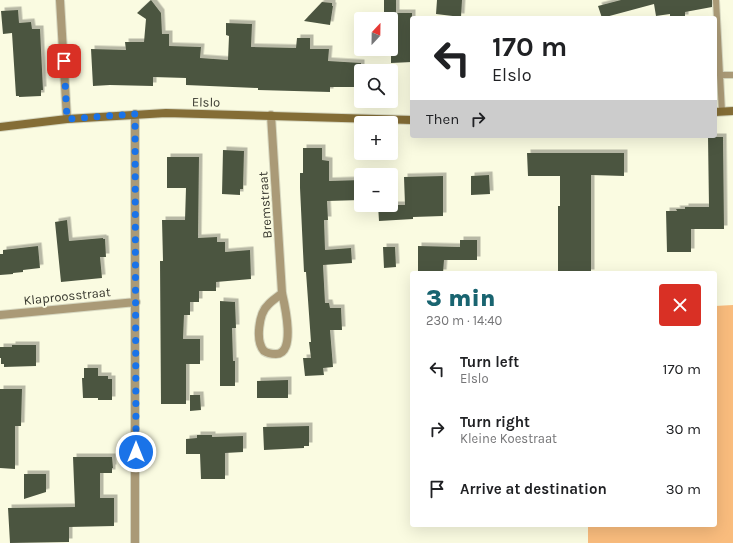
<!DOCTYPE html>
<meta charset="utf-8">
<style>
:root{--surface:#fff;--page:#f2f2f2;--text:#202124;--muted:#757577;--accent:#196470}
body{margin:0;font-family:Karla,sans-serif;background:var(--page);color:var(--text);height:100vh;display:flex;flex-direction:column;font-size:15px;white-space:nowrap}
*{box-sizing:border-box;margin:0}
p{font-size:13px;color:var(--muted)}
.icon{flex:none;width:22px;height:22px;fill:none;stroke:currentColor;stroke-width:2;stroke-linecap:round;stroke-linejoin:round}
.map{position:relative;flex:1;overflow:hidden}
.panel{position:absolute;left:410px;top:271px;width:307px;height:256px;display:flex;flex-direction:column;background:var(--surface);border-radius:4px;box-shadow:0 4px 16px #0002}
.panel>*{flex:none}
.top-card{position:absolute;left:410px;top:16px;width:307px;height:122px;border-radius:4px;box-shadow:0 4px 16px #0002;background:#fff;color:var(--text);overflow:hidden}
.needle{width:26px;rotate:22deg}
.tools{position:absolute;left:354px;top:12px;display:grid;gap:8px}
.tools a{display:grid;place-items:center;width:44px;height:44px;border-radius:4px;background:var(--surface);box-shadow:0 4px 16px #0002;font-size:20px}
.pin{position:absolute;display:grid;place-items:center;width:34px;height:34px;color:#fff;margin:-17px;border-radius:8px;box-shadow:0 2px 6px #0006}
.me{position:absolute;width:44px;margin:-22px;rotate:0deg;stroke-linejoin:round;filter:drop-shadow(0 0 3px #0008)}
.turn{display:flex;align-items:center;gap:14px;height:84px;padding:0 16px;font-size:18px}
.turn .icon{width:52px;height:52px;stroke-width:2.5}
.turn b{display:block;font-size:28px;line-height:34px}
.then{display:flex;align-items:center;height:38px;padding:0 16px;background:#0003;gap:8px;font-size:15px}
.round{display:grid;place-items:center;flex:none;width:42px;height:42px;border-radius:4px;background:var(--page)}
.summary{display:flex;align-items:center;justify-content:space-between;height:68px;padding:0 16px}
h1{font-size:24px;font-weight:800;line-height:30px;color:var(--accent)}
ul{padding:0;list-style:none}
li{display:flex;align-items:center;gap:12px;height:60px;padding:0 16px}
li div{flex:1}
li b{display:block;font-size:15px}
li em{font-style:normal}
.map>svg:first-child{display:block}
.green{fill:#f9bc7d}
.building{fill:#4c5541;filter:url(#shadow)}
.lines{fill:none;stroke-linecap:round;stroke-linejoin:round}
.lane-casing{stroke:#d7d8c1;stroke-width:8}
.street-casing{stroke:#d7d8c1;stroke-width:10}
.secondary-casing{stroke:#d7d8c1;stroke-width:10}
.lane{stroke:#aa9a77;stroke-width:6}
.street{stroke:#aa9a77;stroke-width:8}
.secondary{stroke:#846d36;stroke-width:8}
.route{stroke:#1a73e8;stroke-width:7;stroke-dasharray:0 12.6}
.labels{text-anchor:middle;dominant-baseline:central;stroke-width:4;stroke-linejoin:round;paint-order:stroke}
.street-label{font-size:13px;fill:#38382f;stroke:#fafbe1}
</style>
<div class="map">
<svg width="733" height="543" viewBox="0 0 733 543">
<defs>
<filter id="shadow"><feDropShadow dx="3.5" dy="-3.5" stdDeviation="0" flood-color="#0004"/></filter>
</defs>
<rect width="100%" height="100%" fill="#fafbe1"/>
<path class="green" d="M733 305V543H588V525H715V306Z"/>
<path class="building" d="M151 0 161 13 162 34H169V46L201 47 200 58 228 60 229 36 226 35V23L252 24 251 47 296 48 297 38H310V49H329L328 61 361 63V87H330V92L258 90V88L186 85V78L153 77V86L110 85 93 86 91 49 126 50 125 42H144L146 19 137 13Z
M384 0H396V13H412V62L391 63V19H384Z
M437 0H462L461 17 436 14Z
M621 0H712V7L685 12V18H670V14L656 16 654 4 602 18 598 6Z
M322 2 332 3V6H333L330 25 304 21Z
M18 10 19 23 31 22 32 29H40L43 90H41V96L19 97V96H16L12 33 3 34 1 11Z
M708 137H723L724 229H691V252H667L666 211H677L676 209H685V207H709Z
M303 148H322V160L329 161V181L361 180V200L327 201 328 220H324L325 250 351 248 352 263 323 265 325 303H329L330 308H341L342 330H330L333 367 323 368 324 375 305 376 303 358H311L309 342H311L306 272H304L300 188V173H303Z
M223 150 244 151 243 189H240V195L222 194Z
M527 153H624V176L591 175V273H558V206H560V176H528Z
M167 157H199L198 238 217 237V242H225V252L250 250 251 279 216 282V291H199V302H190V315H184L183 339H200V364H186V404H161L160 261H163L162 220H185L186 188H167Z
M489 175 490 194 471 195V176Z
M443 176V216L413 217V219L379 221 378 205H405L404 177Z
M67 220 69 241 103 238V239H105L106 257H100L102 278 61 282 55 222Z
M460 240H477V260H444L443 273H418V246L460 247Z
M38 246 40 268 23 270V272L13 273V274L0 275V254H3V250Z
M383 247H395L396 267 384 268Z
M220 301 235 302 236 328H232L233 361H235V386H220Z
M12 345H36V366L4 367V364H1V358H0V347H12Z
M84 368H98V376H108V379H112V400H98V398H83L82 378H84Z
M288 380V398H257V381Z
M0 389H22L21 426H15V469L0 468Z
M190 395H200L201 410 190 411Z
M309 426V446H304V448L264 450 263 427Z
M197 435H212V437L243 436V452L225 453V479H201L200 454H186V439L197 438Z
M73 457H112L113 468H112V473H100V498H114V526L69 527V542L10 543 8 508 75 507Z
M24 474H46V492L24 499Z"/>
<g class="lines">
<g class="lane-casing">
<path id="lane" d="M716 0 720 75
M722 112 720 75H733"/>
</g>
<g class="street-casing">
<path id="street" d="M60 0 67 119
M135 114V543
M271 115 282 293C285 306 296 354 276 354 272 354 267 353 264 351 255 341 259 313 268 305 272 300 278 297 282 293
M0 315 136 302"/>
</g>
<g class="secondary-casing">
<path id="secondary" d="M715 112 733 111
M0 127 67 119 166 113 412 120"/>
</g>
<use href="#lane" class="lane"/>
<use href="#street" class="street"/>
<use href="#secondary" class="secondary"/>
</g>
<g class="lines">
<path class="route" d="M64 61 67 119 135 114 136 452"/>
</g>
<g class="labels">
<g class="street-label">
<text transform="translate(206 102) rotate(1)">Elslo</text>
<text transform="translate(265 205) rotate(-94)">Bremstraat</text>
<text transform="translate(67 296) rotate(-6)">Klaproosstraat</text>
</g>
</g>
</svg>
<div class="tools">
<a><svg class="needle" viewBox="-14 -14 28 28"><path d="M0-13l5 13h-10z" fill="#e53935"/><path d="M0 13l5-13h-10z" fill="#757577"/></svg></a>
<a><svg class="icon" aria-label="search" viewBox="0 0 24 24"><circle cx="10" cy="10" r="6"/><path d="M15 15l6 6"/></svg></a>
<a>+</a>
<a>−</a>
</div>
<div class="pin" style="left:64px;top:61px;background:#d93025"><svg class="icon" aria-label="arrive" viewBox="0 0 24 24"><path d="M6 21V4h12l-3 4 3 4H6"/></svg></div>
<svg class="me" style="left:136px;top:452px" viewBox="-20 -20 40 40"><circle r="17" fill="#1a73e8" stroke="#fff" stroke-width="3"/><path d="M0-11L8 9 0 5-8 9z" fill="#fff"/></svg>
<div class="top-card">
<div class="turn"><svg class="icon" aria-label="left" viewBox="0 0 24 24"><path d="M17 20v-9H6M10 6l-5 5 5 5"/></svg><div><b>170 m</b>Elslo</div></div>
<div class="then">Then<svg class="icon" aria-label="right" viewBox="0 0 24 24"><path d="M7 20v-9h11M14 6l5 5-5 5"/></svg></div>
</div>
<section class="panel">
<div class="summary"><div><h1>3 min</h1><p>230 m · 14:40</p></div><a class="round" style="background:#d93025;color:#fff"><svg class="icon" aria-label="close" viewBox="0 0 24 24"><path d="M6 6l12 12M18 6L6 18"/></svg></a></div>
<ul>
<li><svg class="icon" aria-label="left" viewBox="0 0 24 24"><path d="M17 20v-9H6M10 6l-5 5 5 5"/></svg><div><b>Turn left</b><p>Elslo</p></div><em>170 m</em></li>
<li><svg class="icon" aria-label="right" viewBox="0 0 24 24"><path d="M7 20v-9h11M14 6l5 5-5 5"/></svg><div><b>Turn right</b><p>Kleine Koestraat</p></div><em>30 m</em></li>
<li><svg class="icon" aria-label="arrive" viewBox="0 0 24 24"><path d="M6 21V4h12l-3 4 3 4H6"/></svg><div><b>Arrive at destination</b></div><em>30 m</em></li>
</ul>
</section>
</div>
